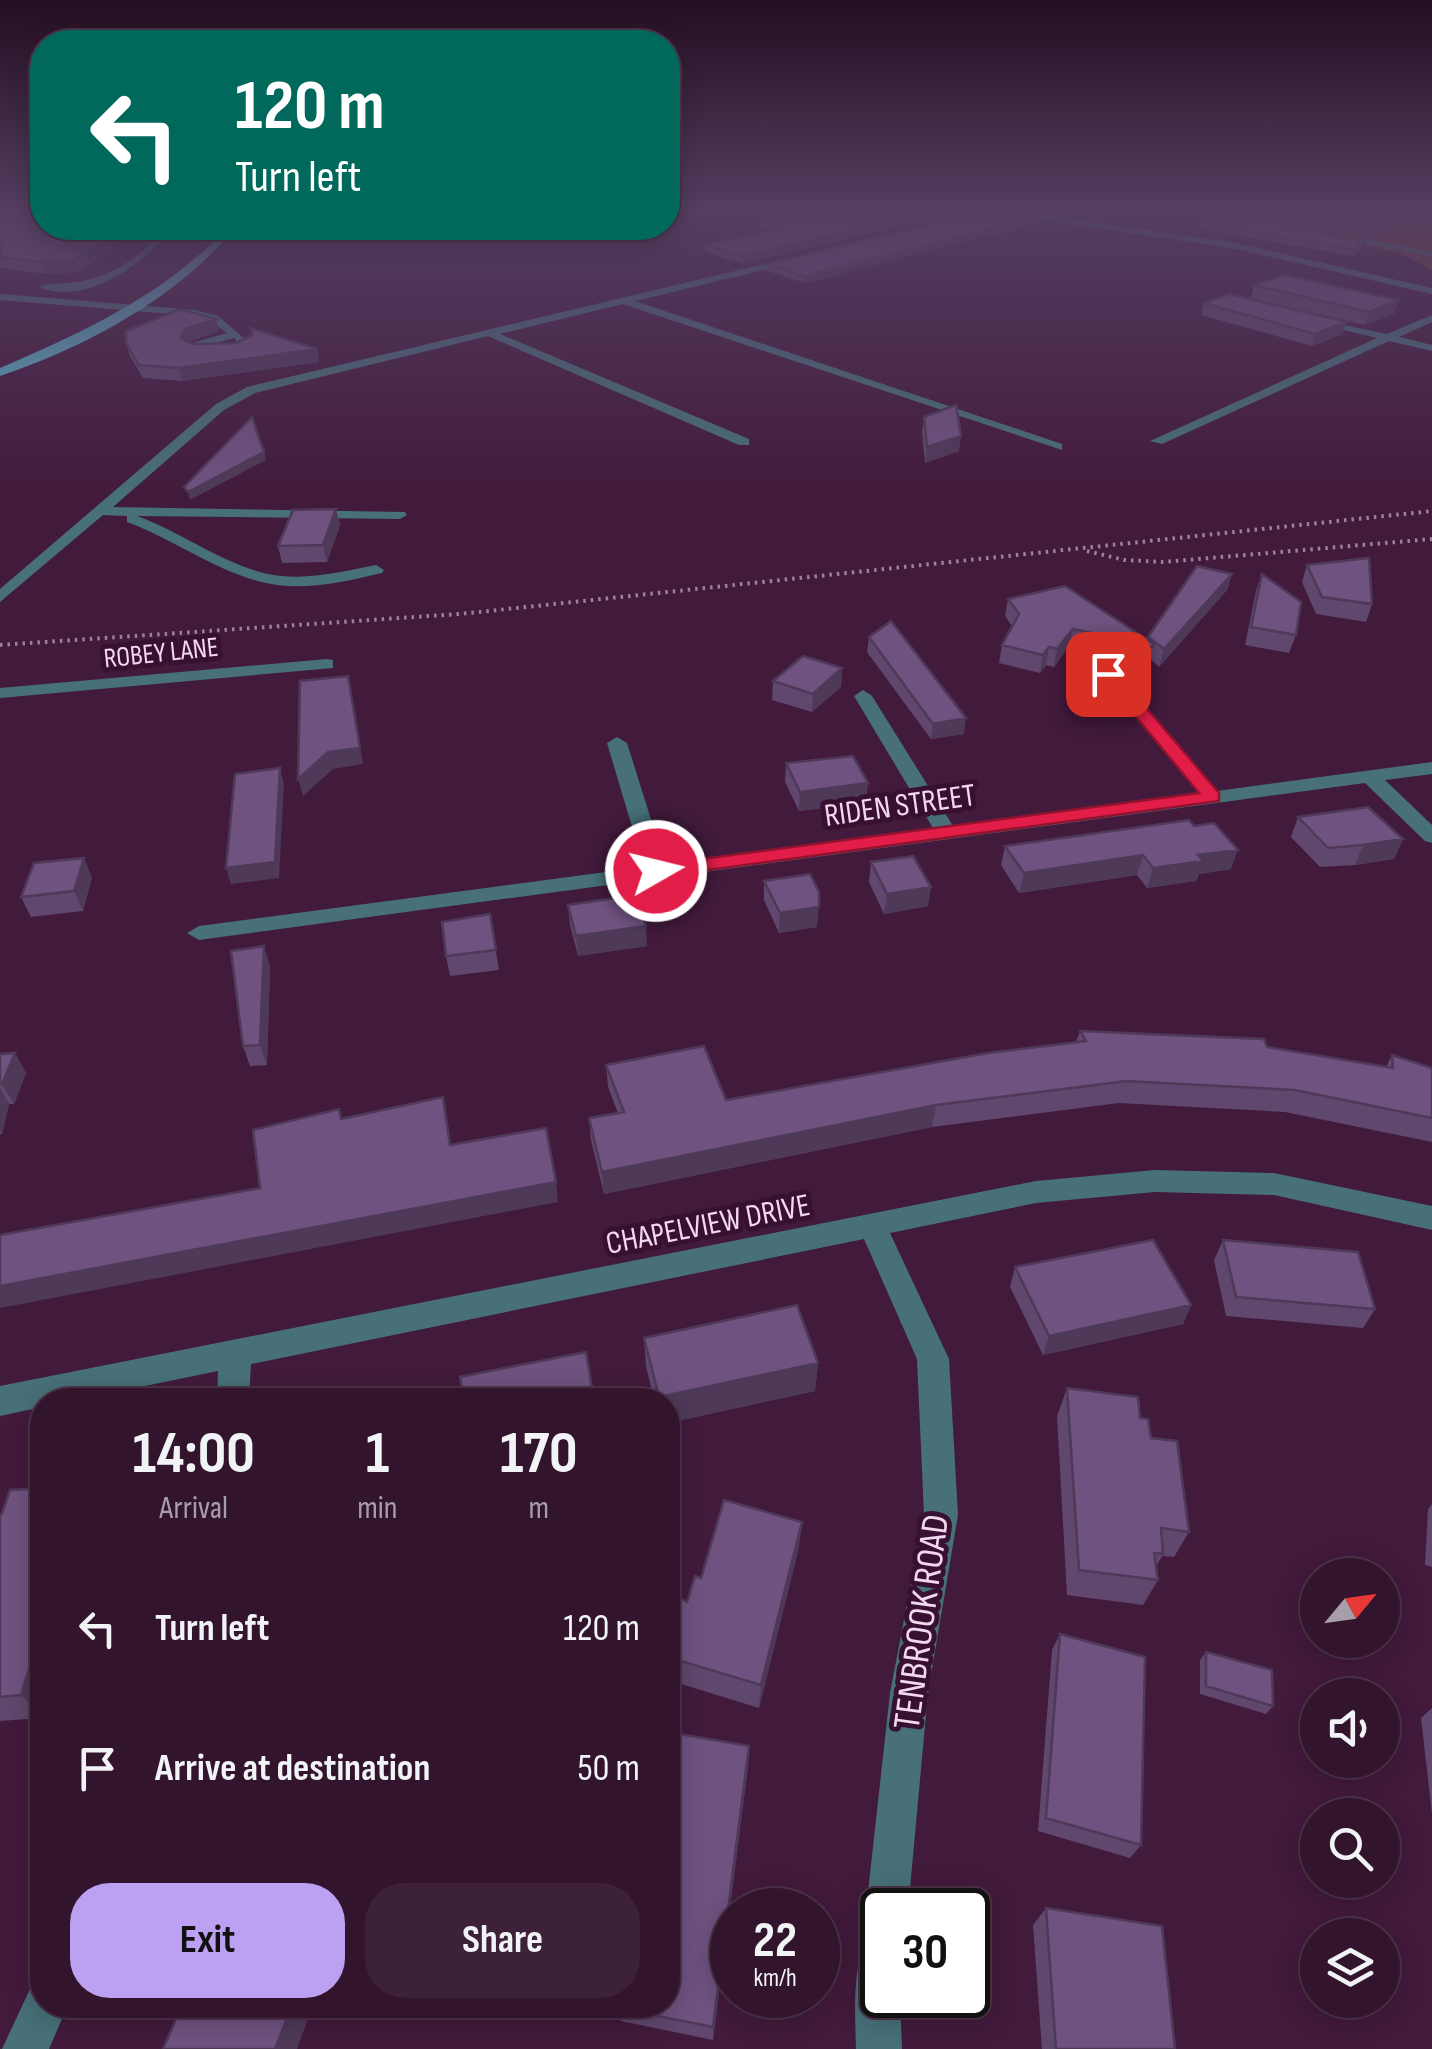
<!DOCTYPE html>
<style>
:root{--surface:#32142d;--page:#3d2139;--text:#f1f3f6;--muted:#a89eaa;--line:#4d3349;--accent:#bca0f2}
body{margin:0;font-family:"Sofia Sans Condensed",sans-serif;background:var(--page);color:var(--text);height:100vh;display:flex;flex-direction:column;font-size:38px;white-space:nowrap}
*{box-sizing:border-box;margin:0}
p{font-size:32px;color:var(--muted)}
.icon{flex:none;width:55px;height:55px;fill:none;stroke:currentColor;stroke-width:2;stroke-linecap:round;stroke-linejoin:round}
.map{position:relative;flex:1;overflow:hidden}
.sheet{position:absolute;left:30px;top:1388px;width:650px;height:630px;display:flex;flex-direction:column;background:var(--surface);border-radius:40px;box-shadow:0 5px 25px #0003,0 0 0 2px var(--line)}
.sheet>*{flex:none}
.banner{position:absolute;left:30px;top:30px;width:650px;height:210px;border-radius:40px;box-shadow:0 5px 25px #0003,0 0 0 2px var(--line);background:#00695c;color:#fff;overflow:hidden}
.needle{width:65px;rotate:61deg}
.fabs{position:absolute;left:1300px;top:1558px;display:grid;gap:20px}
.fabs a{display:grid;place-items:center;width:100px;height:100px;border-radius:50%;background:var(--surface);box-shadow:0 5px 25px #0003,0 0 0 2px var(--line);font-size:50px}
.speed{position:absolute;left:710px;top:1888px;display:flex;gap:20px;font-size:50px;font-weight:700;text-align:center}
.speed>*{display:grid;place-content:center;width:130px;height:130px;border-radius:50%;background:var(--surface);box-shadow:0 5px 25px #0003,0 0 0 2px var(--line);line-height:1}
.speed small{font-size:25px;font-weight:400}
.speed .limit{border:5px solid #111;border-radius:15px;background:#fff;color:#111}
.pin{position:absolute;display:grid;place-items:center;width:85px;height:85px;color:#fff;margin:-42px;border-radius:20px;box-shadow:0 5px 15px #0006}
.me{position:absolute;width:110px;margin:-55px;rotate:82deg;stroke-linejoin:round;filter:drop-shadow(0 0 8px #0008)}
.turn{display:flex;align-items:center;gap:35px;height:210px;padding:0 40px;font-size:45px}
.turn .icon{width:130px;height:130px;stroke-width:2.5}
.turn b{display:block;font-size:70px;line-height:85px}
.eta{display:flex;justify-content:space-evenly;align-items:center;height:170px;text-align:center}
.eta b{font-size:60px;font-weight:700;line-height:70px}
.action{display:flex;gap:20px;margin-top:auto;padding:20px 40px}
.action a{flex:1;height:115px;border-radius:40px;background:var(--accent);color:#111;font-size:40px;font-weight:700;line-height:115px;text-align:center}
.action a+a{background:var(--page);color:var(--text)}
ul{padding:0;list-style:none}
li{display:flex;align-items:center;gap:30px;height:140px;padding:0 40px}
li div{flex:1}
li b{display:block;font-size:38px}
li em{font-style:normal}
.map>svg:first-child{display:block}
.green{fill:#7a3c2f}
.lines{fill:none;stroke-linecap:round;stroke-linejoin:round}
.path{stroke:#a0809a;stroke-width:4;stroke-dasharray:2.5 5;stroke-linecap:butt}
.minor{fill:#477079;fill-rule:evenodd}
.major{fill:#59b4c6;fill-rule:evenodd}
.wall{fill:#5f476d}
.shaded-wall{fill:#4e3959}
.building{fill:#6f527f;stroke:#4e3959;stroke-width:2.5}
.route{fill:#e11d48;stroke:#92132f;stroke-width:2.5}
.labels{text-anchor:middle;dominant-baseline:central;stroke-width:10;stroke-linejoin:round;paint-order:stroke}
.far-street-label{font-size:28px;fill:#f3d9ed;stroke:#371032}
.street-label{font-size:32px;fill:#f3d9ed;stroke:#371032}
.near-street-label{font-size:38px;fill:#f3d9ed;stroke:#371032}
</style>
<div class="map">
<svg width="1432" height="2049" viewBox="0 0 1432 2049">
<rect width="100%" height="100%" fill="#421a3c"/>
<path class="green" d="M1206 209H1432V270L1402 254Z"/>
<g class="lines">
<path class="path" d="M1087 551 1124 560 1163 562 1432 539
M0 645 460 614 1432 511"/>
<path class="minor" d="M987 209H1001L924 230 920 227Z
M1006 209 1236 243 1432 288V294L1236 249 1003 214Z
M1198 209 1432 251V257L1202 212Z
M164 228H172C147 263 84 307 39 287 50 282 65 284 78 282 114 276 142 256 164 228Z
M798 256 801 261 635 301 1062 444V450L623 304 500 334 749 439V445H739L488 336 255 393 224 410 113 507 405 512 407 515 400 519 137 516C185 533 231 571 282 576 314 579 345 571 376 565L384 570 382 573C352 580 319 588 288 586 230 583 180 541 127 522V516L103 515 0 602V589L216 404 247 387Z
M0 294 195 310 218 316 253 346C234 357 208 360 188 350L192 343 227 333 210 320 195 316 0 300ZM234 338 240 345 223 350 201 347Z
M1432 315V322L1399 337 1432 345V351L1389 341 1162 444 1150 441 1377 338 1311 322V318L1387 334Z
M327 659 333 660V668L0 698V688Z
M1109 669 1115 670 1217 791 1432 762V774L1385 780 1432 825V843L1425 841 1365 783 199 940 187 933 199 926 644 867 607 743 617 737 627 743 665 864 933 828 854 696 863 690 872 696 953 826 1198 793 1103 678 1100 674Z
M1155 1170 1274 1173 1432 1206V1230L1274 1195 1155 1192 1036 1203 890 1233 949 1359 958 1515 928 1693 908 1910H882V1995H900L902 2049H856C855 2012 852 1971 867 1936L882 1929 872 1925 866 1910 890 1693 924 1515 917 1359 864 1239 251 1364 249 1400H217L218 1371 77 1400H42V1407L0 1416V1386L1036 1181Z
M42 1984V2005H68L49 2049H2L30 1989Z"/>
<path class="major" d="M227 228H235C177 298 86 347 0 376V368C84 332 164 295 227 228Z"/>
</g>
<path class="wall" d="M0 209 42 228H137L132 234 79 272 46 274 0 268Z
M931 209H970L958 212Z
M1014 209H1095L1066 216Z
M1234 209H1323L1333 211 1409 209 1376 237 1233 211Z
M933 211 932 218 742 264 705 252V245L773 230 760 228 761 221Z
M1038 217 1037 223 805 283 767 271V264Z
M1203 224 1363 247 1354 256 1201 229Z
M1254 285 1398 300 1394 314 1365 325 1251 298Z
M1204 303 1343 334 1312 346 1201 315Z
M216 319 219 331 188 342 192 344 236 343 251 336 250 328 317 349 319 362 182 381 143 378 130 356 126 343Z
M924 417 959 451 925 463 922 432Z
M336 509 340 525 327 562 282 563 278 546Z
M1307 565 1372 604 1366 622 1316 614 1302 582Z
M1232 574 1227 590 1159 667 1150 659 1148 665 1069 646 1054 667 1046 665 1040 673 999 663 1002 645 1012 626 1005 616 1008 599 1148 640V637Z
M1262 574 1296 635 1289 653 1245 645 1256 591Z
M869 637 964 734 931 739 867 652Z
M842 668 841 687 812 712 772 700 773 681Z
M786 763 866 803 799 811 785 782Z
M1298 817 1403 839 1394 859 1355 865 1320 867 1291 837Z
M1189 820 1231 869 1199 874 1196 881 1147 888 1137 875 1019 893 1001 865 1005 846Z
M871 862 928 906 884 914 869 882Z
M92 877 83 911 31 917 21 897Z
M764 881 817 927 779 933 764 900Z
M568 905 647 946 578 956 570 925Z
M490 914 499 970 450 976 446 956Z
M270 966 267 1065 250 1066 243 1046Z
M1080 1031 1267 1047 1386 1067 1392 1055 1432 1068V1142L1285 1112 1119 1103 932 1127 604 1194 591 1140 589 1118 618 1113 608 1087 606 1065 726 1100 1076 1042Z
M15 1053 26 1073 14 1104H9L2 1134H0V1054Z
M1223 1240 1375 1309 1363 1328 1226 1316 1214 1260Z
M1015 1267 1191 1305 1183 1324 1043 1355 1010 1287Z
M644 1338 818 1363 815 1391 668 1423V1400H654L646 1366Z
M1067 1388 1140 1418 1151 1438 1189 1532 1174 1557 1162 1556 1156 1567 1158 1580 1143 1605 1067 1595 1057 1416Z
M42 1488V1718L0 1721V1514Z
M1432 1504V1567L1425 1565 1428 1509Z
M799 1547 759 1708 678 1683 677 1674 668 1670V1598L687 1602 701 1578Z
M1060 1634 1141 1845 1130 1858 1038 1831 1052 1650Z
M1206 1652 1273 1706 1266 1714 1200 1694V1660Z
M1432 1708V1814L1421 1718Z
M749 1746 748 1767 713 2040 621 2021 617 2008Z
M1046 1908 1175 2049H1042L1033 1925Z"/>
<path class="shaded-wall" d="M1067 209H1095L1066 216Z
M1404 209H1409L1376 237 1377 231Z
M933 211 932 218 742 264 743 256Z
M1038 217 1037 223 805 283V276Z
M121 228H137L132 234 79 272 46 274 42 262Z
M1365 241 1363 247 1354 256 1355 250Z
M1398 300 1394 314 1365 325 1369 312Z
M216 319 219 331 189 341 184 351 181 338 185 329Z
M1346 322 1343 334 1312 346 1315 334Z
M317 349 319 362 182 381 179 368Z
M961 436 959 451 925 463 927 447Z
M264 452 266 460 190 500 188 492Z
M336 509 340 525 327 562 323 545Z
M1232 574 1227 590 1159 667 1164 649Z
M1073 629 1069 646 1054 667 1057 649Z
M1049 647 1046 665 1040 673 1043 655Z
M842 668 841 687 812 712 813 694Z
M348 676 363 764 333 769 303 796 298 779Z
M966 718 964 734 931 739 933 724Z
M280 768 284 784 279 878 231 884 226 868Z
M868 783 866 803 799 811 800 792Z
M1403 839 1394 859 1355 865 1363 845Z
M1238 850 1231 869 1199 874 1196 881 1147 888 1153 868 1198 855Z
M1143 855 1137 875 1019 893 1024 873Z
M84 858 92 877 83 911 74 891Z
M931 887 928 906 884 914 887 894Z
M819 907 817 927 779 933 780 913Z
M646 926 647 946 578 956 576 936Z
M264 946 270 966 267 1065 260 1045Z
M15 1053 26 1073 14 1104 2 1084Z
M0 1088 9 1104 2 1134 0 1131Z
M936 1105 932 1127 604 1194 602 1172Z
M556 1182 558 1202 0 1308V1286Z
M1191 1305 1183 1324 1043 1355 1049 1336Z
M818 1363 815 1391 668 1423V1400H659V1397Z
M802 1522 799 1547 759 1708 761 1685Z
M42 1626V1715L21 1695Z
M749 1746 748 1767 713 2040V2027Z
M292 2005H313L297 2049H275Z"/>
<path class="building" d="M0 209H42V228H121L75 260 42 262 0 257Z
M803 209H918L933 211 743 256 705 245 789 227 761 221Z
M1252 209H1323L1333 211 1346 209H1404L1377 231Z
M993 210 1038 217 805 276 767 264Z
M1221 214 1365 241 1355 250 1203 224Z
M1285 275 1398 300 1369 312 1254 285Z
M1230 294 1346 322 1315 334 1204 303Z
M180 309 216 319 185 329 181 338 192 344 236 343 253 335 250 328 317 349 179 368 139 365 126 343V331Z
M956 405 961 436 927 447 924 417Z
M252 417 264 452 188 492 184 487Z
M336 509 323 545 278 546 293 510Z
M1369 558 1372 604 1322 597 1307 565Z
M1197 566 1232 574 1164 649 1148 637Z
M1262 574 1301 602 1296 635 1251 627Z
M1065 586 1154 644 1153 647 1073 629 1057 649 1049 647 1043 655 1002 645 1019 614 1008 599Z
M891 621 966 718 933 724 869 637Z
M803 656 842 668 813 694 773 681Z
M348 676 360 748 328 752 298 779 300 681Z
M853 756 868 783 800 792 786 763Z
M280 768 275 862 226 868 235 774Z
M1368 807 1403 839 1363 845 1328 848 1298 817Z
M1189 820 1194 826 1214 823 1238 850 1198 855 1203 861 1153 868 1143 855 1024 873 1005 846Z
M913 856 931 887 887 894 871 862Z
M84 858 74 891 21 897 34 863Z
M810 874 819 892V907L780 913 764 881Z
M636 895 646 926 576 936 568 905Z
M490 914 496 950 446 956 442 922Z
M264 946 260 1045 243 1046 231 951Z
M1080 1031 1264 1039 1267 1047 1393 1068 1392 1055 1432 1068V1118L1295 1090 1126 1081 936 1105 602 1172 589 1118 624 1112 606 1065 704 1046 726 1100 988 1053 1086 1041Z
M15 1053 2 1084H0V1054Z
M443 1097 450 1145 546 1128 556 1182 0 1286V1235L260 1188 253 1130 339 1109 341 1119Z
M1153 1240 1191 1305 1049 1336 1015 1267Z
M1223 1240 1358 1252 1375 1309 1236 1297Z
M797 1305 818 1363 659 1397 644 1338Z
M586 1352 594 1400H464L460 1377Z
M1067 1388 1138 1397 1140 1418 1148 1419 1151 1438 1177 1441 1189 1532 1161 1528 1163 1554 1154 1553 1158 1580 1079 1570Z
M42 1488V1626L21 1695 0 1697V1514H2L10 1490Z
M724 1500 802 1522 761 1685 677 1660 679 1651 668 1648V1598L669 1592 687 1602 695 1576 701 1578Z
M1060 1634 1145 1657 1141 1845 1046 1818Z
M1206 1652 1272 1670 1273 1706 1206 1686Z
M668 1732 749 1746 713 2027 617 2008 618 2005H668Z
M1046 1908 1162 1926 1175 2049H1056Z
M182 2005H292L275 2049H163Z"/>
<linearGradient id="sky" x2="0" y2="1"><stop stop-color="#240e21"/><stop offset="0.42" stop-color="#543e61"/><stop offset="1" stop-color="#543e61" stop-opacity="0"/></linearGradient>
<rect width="1432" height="496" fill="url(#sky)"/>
<path class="route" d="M1103 670H1114L1219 793V801L656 877 646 871 656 865 1199 793 1103 677Z"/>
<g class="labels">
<g class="far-street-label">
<text transform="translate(161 653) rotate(-6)">ROBEY LANE</text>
</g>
<g class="street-label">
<text transform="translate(900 806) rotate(-8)">RIDEN STREET</text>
<text transform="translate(708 1225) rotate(-11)">CHAPELVIEW DRIVE</text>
</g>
<g class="near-street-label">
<text transform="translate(922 1622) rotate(-82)">TENBROOK ROAD</text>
</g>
</g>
</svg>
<div class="fabs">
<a><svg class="needle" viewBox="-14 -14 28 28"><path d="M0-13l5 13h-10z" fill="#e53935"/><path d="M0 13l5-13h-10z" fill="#a89eaa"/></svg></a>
<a><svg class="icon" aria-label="sound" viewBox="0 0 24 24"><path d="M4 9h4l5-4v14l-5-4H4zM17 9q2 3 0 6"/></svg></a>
<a><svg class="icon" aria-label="search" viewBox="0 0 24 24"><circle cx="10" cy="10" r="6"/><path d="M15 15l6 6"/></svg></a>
<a><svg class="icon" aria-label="layers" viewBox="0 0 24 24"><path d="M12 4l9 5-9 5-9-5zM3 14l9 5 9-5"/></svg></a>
</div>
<div class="speed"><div>22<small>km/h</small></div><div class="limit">30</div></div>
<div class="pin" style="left:1108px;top:674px;background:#d93025"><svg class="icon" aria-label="arrive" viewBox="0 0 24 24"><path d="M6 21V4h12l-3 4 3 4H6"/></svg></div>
<svg class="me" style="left:656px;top:871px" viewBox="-20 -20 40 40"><circle r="17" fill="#e11d48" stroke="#fff" stroke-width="3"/><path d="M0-11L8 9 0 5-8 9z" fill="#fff"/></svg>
<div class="banner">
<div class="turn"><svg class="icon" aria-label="left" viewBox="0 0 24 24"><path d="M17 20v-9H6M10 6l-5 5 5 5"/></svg><div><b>120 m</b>Turn left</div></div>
</div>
<section class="sheet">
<div class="eta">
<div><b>14:00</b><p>Arrival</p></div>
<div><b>1</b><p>min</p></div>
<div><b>170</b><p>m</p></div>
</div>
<ul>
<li><svg class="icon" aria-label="left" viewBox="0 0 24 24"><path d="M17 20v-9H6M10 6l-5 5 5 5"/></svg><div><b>Turn left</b></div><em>120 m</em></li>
<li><svg class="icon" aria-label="arrive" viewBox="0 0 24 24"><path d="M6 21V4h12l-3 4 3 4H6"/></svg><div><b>Arrive at destination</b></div><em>50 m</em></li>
</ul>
<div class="action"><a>Exit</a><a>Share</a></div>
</section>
</div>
